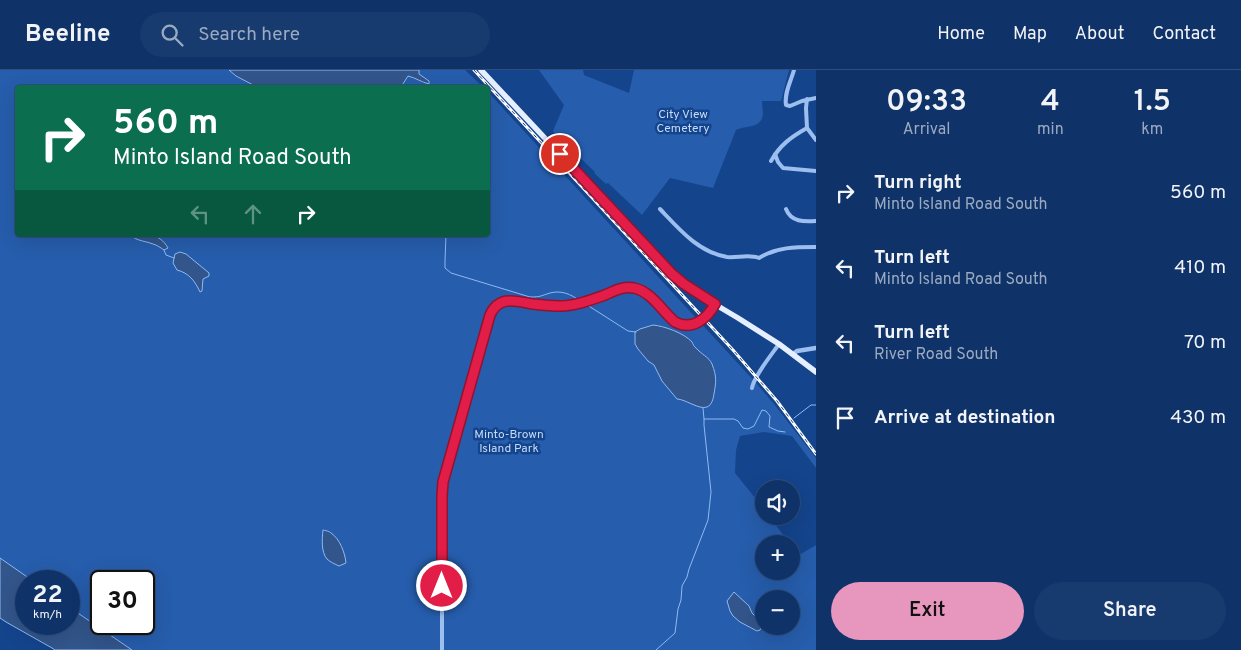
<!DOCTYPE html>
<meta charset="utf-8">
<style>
:root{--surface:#0f3369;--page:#183b6f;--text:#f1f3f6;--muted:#9baac0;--line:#2f4e7d;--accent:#e797bd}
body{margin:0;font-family:Overpass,sans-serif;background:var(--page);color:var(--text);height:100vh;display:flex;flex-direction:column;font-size:19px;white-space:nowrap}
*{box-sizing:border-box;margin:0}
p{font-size:16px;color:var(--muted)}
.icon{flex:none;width:28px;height:28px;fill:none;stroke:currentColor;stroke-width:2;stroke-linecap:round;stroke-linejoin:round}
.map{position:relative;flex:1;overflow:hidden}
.details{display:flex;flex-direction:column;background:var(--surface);width:425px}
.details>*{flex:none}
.banner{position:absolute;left:15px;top:15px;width:475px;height:152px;border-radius:5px;box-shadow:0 5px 20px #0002,0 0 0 1px var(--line);background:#0b6e4f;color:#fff;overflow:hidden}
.controls{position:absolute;left:755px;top:410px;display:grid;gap:10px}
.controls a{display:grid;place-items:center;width:45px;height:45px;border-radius:50%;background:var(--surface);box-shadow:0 5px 20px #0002,0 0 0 1px var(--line);font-size:25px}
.speed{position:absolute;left:15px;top:500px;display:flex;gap:10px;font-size:25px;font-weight:700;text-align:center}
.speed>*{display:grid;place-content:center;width:65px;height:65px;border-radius:50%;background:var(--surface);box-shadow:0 5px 20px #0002,0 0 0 1px var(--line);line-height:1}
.speed small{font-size:12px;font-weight:400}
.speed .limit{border:2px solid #111;border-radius:8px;background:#fff;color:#111}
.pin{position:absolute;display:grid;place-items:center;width:42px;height:42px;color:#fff;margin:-21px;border:2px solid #fff;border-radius:50%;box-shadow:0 1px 5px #0007}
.me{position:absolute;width:55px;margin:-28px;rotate:0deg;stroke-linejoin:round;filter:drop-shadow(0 0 4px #0008)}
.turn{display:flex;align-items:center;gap:18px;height:105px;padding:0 15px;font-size:22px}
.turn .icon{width:65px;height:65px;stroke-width:2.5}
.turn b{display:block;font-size:35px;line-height:42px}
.lanes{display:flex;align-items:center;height:48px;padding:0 15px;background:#0003;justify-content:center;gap:25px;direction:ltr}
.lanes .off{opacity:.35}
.eta{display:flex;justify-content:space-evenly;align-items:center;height:85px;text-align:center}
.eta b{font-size:30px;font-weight:600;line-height:35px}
.action{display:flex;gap:10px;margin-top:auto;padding:10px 15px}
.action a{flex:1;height:58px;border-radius:30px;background:var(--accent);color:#111;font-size:20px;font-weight:600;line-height:58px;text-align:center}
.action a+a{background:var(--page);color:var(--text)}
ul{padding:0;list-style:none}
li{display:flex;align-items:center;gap:15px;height:75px;padding:0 15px}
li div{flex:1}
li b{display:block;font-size:19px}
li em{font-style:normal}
header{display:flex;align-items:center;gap:30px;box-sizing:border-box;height:70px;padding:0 25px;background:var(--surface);border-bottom:1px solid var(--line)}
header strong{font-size:24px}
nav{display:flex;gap:28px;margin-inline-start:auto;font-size:18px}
.search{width:350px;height:45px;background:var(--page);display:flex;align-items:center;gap:12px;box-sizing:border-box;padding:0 18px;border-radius:28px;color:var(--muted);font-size:19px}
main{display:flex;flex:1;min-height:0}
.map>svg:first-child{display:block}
.green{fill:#265dac;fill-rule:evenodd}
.water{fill:#32558b;stroke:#8fbaf4}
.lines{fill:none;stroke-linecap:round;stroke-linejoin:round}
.stream{stroke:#8fbaf4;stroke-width:1}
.minor{stroke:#9dbff0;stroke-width:4}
.tertiary{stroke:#9dbff0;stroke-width:4.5}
.primary{stroke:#e6efff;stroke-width:5.5}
.rail-casing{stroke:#fff;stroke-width:3}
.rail{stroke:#14448c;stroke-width:1;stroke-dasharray:4;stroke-linecap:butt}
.route-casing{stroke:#92132f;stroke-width:12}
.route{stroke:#e11d48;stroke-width:9}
.labels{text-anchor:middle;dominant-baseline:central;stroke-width:5;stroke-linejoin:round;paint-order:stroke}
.park-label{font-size:12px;fill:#c3dbfc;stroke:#14448c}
</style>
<header>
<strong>Beeline</strong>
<div class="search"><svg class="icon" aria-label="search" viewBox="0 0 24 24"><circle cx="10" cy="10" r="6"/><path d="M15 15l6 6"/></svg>Search here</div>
<nav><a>Home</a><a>Map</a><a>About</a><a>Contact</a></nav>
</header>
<main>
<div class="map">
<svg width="816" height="580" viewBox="0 0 816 580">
<rect width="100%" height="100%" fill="#14448c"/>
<path class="green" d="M0 0H229L236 6 257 17 18 18V165H488V22L756 313 774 334 816 388V398L792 366 764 362 740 366 736 380 735 403 764 439V446H769L790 474H764V501H791V476L799 485 816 475V580H132L69 537V511H33L0 488ZM101 511H144V554H101ZM764 529H791V556H764Z
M419 0H465L483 17 401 18 408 6 415 7 423 13 429 11 419 4Z
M539 0H583L584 5 629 23 634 0H789L781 31H762C762 36 764 45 762 48 759 58 744 56 736 60L713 118 670 108 642 145 608 113 606 114 594 103 595 102 554 63 553 61 564 35Z"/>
<path class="water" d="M229 0H419V4L429 11V14C421 12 416 8 408 6L401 17H257L236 6Z
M130 165C146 165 159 162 168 178L164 180C161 178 157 175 153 174 145 171 137 171 130 165Z
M180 182 186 184 209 203V206L203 209 202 221 200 222C195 211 189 203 177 200L173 193 175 184Z
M653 255C664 256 684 263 692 272 693 274 694 277 696 278 701 284 709 287 712 294 717 307 716 312 714 324 713 329 712 335 707 337 699 340 685 329 677 329L662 311 654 295 648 291 638 279 635 274V262L640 259Z
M323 460C324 460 331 462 331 463 340 469 345 483 346 493L339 496C335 494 330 492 327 489 321 482 322 469 323 460Z
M0 488 33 511H26V554H69V537L132 580H55L52 578 6 552 0 548Z
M734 522 749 536 752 543 763 554 760 560 757 561 740 552 733 546 730 541 727 531Z"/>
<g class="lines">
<path class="stream" d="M446 165 445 191V198L451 203 530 227C541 227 540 226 550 223 561 220 571 224 580 231
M164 180 166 185 174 188
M584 233 628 261 636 262
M703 338 704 349H734L738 351 743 358 748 359 754 356 762 340 766 341 770 346 769 357 778 361 785 362
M794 348 811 335H816
M656 580 675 563 678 539 681 530 682 516 687 507 689 499 708 450 711 422 704 355V349"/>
<path class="minor" d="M794 0C791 11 784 23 786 35L790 36 802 31 816 28
M807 29 806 38 807 58 816 70
M775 84 778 92 783 98 816 101
M771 91C780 75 791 67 807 58
M660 139C679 159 698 182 727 187 738 188 749 184 759 188 776 177 796 177 816 177
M786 139C791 152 804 152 816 151
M752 318C754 306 772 284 779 274
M442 580V426L443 411 487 254C490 245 492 236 501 232 510 228 521 232 531 233 543 235 556 237 569 235 581 234 594 229 605 224 614 221 621 217 631 218 657 220 666 261 694 254 704 252 710 243 715 235"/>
<path class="tertiary" d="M793 284 797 281 816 278"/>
<path class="primary" d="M481 0 658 189 684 214 701 226 738 248 779 274 816 302"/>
<g class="rail-casing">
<path id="rail" d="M474 0 733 280 777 331 816 384"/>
</g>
<use href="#rail" class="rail"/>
</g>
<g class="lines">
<g class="route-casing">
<path id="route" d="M442 516V426L443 412 490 245C499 225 515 231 533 234 542 235 551 236 560 236 575 236 591 230 605 225 614 221 623 216 634 218 652 222 662 241 675 252 692 261 707 249 715 234L684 214 672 204 560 84"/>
</g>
<use href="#route" class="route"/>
</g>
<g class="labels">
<g class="park-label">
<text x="683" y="45">City View<tspan x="683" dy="14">Cemetery</tspan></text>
<text x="509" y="365">Minto-Brown<tspan x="509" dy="14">Island Park</tspan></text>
</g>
</g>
</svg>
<div class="controls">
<a><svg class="icon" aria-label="sound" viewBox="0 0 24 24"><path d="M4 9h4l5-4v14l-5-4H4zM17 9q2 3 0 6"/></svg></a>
<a>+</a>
<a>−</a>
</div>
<div class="speed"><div>22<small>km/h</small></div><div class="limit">30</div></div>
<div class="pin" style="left:560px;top:84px;background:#d93025"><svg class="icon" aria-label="arrive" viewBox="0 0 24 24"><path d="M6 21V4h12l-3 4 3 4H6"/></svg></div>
<svg class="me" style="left:442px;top:516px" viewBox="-20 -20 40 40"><circle r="17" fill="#e11d48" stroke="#fff" stroke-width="3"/><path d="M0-11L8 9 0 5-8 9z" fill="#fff"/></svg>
<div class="banner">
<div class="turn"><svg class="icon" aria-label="right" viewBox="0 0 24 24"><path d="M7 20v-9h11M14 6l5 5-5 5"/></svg><div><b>560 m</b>Minto Island Road South</div></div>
<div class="lanes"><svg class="icon off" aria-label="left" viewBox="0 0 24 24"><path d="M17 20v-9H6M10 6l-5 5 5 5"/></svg><svg class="icon off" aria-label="ahead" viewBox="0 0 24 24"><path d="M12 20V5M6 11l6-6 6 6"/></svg><svg class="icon" aria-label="right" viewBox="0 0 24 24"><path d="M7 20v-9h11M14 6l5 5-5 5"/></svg></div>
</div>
</div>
<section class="details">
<div class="eta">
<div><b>09:33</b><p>Arrival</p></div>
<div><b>4</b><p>min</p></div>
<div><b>1.5</b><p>km</p></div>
</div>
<ul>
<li><svg class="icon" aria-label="right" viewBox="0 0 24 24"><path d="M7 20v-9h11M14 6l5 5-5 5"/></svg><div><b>Turn right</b><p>Minto Island Road South</p></div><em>560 m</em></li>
<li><svg class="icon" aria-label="left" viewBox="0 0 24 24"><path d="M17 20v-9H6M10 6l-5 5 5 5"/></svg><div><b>Turn left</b><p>Minto Island Road South</p></div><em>410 m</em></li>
<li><svg class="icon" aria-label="left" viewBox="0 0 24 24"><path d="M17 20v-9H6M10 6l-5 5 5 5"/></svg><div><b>Turn left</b><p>River Road South</p></div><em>70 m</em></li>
<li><svg class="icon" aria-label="arrive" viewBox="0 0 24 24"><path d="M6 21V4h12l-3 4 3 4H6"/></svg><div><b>Arrive at destination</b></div><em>430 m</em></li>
</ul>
<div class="action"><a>Exit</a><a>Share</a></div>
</section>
</main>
